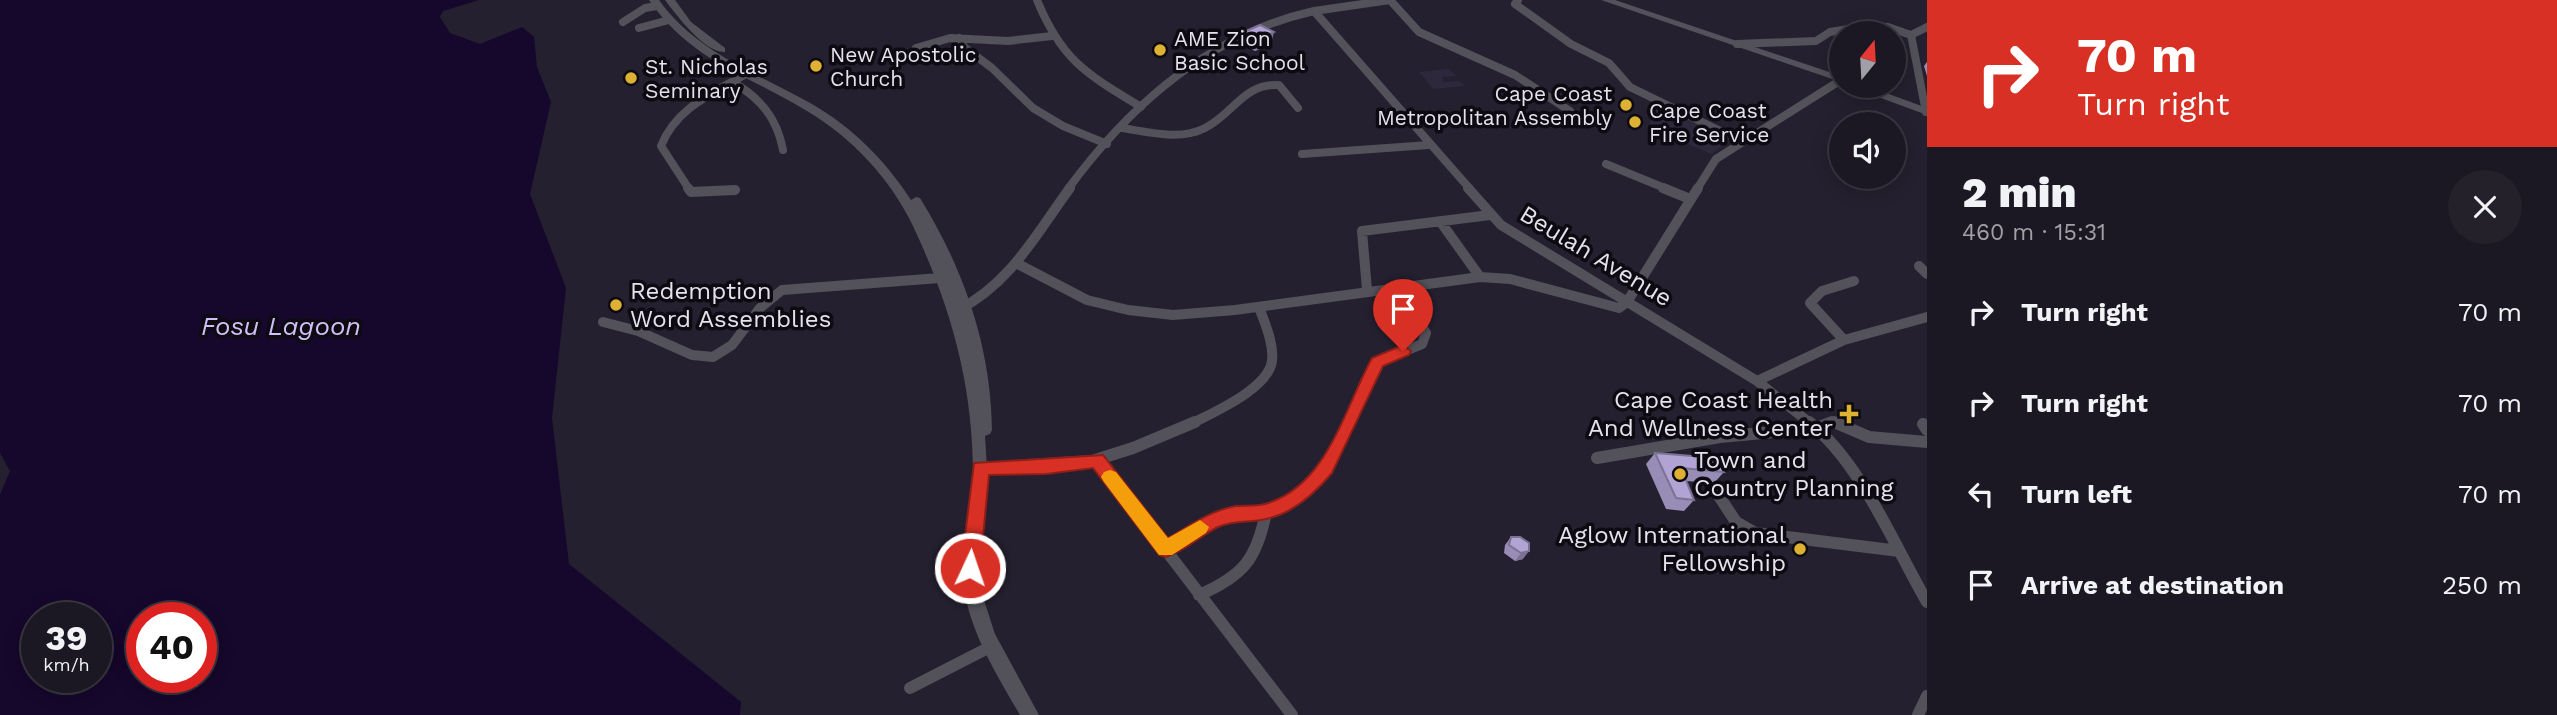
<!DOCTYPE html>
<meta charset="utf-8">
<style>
:root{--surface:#1b1823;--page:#24212b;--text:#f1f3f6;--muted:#a0a0a6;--line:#393741}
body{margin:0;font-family:"Work Sans",sans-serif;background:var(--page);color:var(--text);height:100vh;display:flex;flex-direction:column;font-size:26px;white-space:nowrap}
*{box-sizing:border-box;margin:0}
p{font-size:23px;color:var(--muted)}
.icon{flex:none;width:38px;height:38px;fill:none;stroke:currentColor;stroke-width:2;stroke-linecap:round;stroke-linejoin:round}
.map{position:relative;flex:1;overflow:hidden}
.drawer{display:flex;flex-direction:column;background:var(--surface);width:630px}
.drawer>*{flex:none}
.banner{background:#d93025;color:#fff;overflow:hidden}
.needle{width:46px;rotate:18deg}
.fabs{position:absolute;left:1829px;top:21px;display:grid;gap:14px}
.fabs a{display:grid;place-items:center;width:77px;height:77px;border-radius:50%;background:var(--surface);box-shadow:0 4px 18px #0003,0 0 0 2px var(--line);font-size:35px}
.speed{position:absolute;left:21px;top:602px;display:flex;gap:14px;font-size:35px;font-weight:700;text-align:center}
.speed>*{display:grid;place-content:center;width:91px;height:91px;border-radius:50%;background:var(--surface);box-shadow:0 4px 18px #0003,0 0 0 2px var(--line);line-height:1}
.speed small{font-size:18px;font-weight:400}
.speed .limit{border:10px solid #d22;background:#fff;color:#111}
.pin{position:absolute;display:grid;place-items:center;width:60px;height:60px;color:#fff;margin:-72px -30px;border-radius:50% 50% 50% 0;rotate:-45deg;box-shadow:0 0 7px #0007}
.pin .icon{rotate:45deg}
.me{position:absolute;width:77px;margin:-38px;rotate:3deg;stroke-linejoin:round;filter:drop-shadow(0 0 5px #0008)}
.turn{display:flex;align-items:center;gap:24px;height:147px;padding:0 35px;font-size:32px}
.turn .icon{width:91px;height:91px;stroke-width:2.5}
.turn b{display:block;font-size:49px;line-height:60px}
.round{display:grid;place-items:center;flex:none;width:74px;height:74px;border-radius:37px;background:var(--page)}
.summary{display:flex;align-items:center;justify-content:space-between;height:119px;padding:0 35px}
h1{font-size:42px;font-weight:800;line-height:52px}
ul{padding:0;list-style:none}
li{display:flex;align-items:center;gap:21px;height:91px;padding:0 35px}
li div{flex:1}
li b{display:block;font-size:26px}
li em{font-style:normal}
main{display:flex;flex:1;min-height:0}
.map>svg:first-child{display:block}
.built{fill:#2e283d}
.water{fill:#16072c;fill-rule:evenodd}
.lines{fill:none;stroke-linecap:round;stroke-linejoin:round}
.minor-far2{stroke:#535159;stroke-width:8}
.minor-far1{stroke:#535159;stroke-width:10}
.minor{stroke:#535159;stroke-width:12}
.tertiary{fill:#535159;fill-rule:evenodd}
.wall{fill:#988db6}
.shaded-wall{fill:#7c7394}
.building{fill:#b1a4d4;stroke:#7c7394;stroke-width:2}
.route{fill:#d93025;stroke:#8d1f18;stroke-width:2}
.slow{fill:#f59e0b}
.poi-dot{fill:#deb133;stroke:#0d0b11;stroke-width:2.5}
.labels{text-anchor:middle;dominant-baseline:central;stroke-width:7;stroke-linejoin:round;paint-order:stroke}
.far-poi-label{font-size:21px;fill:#e5e2ec;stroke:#0d0b11;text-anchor:start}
.street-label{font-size:24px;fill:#e5e2ec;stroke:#0d0b11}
.poi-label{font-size:24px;fill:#e5e2ec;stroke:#0d0b11;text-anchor:start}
.water-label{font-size:26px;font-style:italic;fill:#cfbff8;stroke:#0d0b11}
</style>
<main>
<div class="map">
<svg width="1927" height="715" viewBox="0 0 1927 715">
<rect width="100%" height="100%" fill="#24202f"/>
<path class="built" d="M1449 69 1456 76 1442 77 1443 82 1460 81 1465 86 1434 89 1419 72Z
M1658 104 1731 138 1712 154 1654 130 1650 125 1653 105Z"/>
<path class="water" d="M0 0H479L443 11 440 17 450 33 480 44 522 27 534 37 537 67 551 102 530 194 566 288 552 418 569 564 741 702 740 715H0V495L10 471 0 453ZM37 618H96V677H37ZM142 618H201V677H142Z"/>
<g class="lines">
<path class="minor-far2" d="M1037 0C1062 61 1087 74 1141 107
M1518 0 1515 4 1571 44 1609 63 1630 87 1741 141
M1314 11 1390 0 1419 32 1515 75 1570 111
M623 22 645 8 657 6
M639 28 669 20
M1911 35 1926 112
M959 38 964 47 992 68 1033 108 1063 126 1107 144
M1737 44 1816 41 1830 32 1867 26 1888 27 1911 35 1927 27
M916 48 950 38 1008 41 1052 36
M733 82C761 99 777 118 783 150
M1122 128C1148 132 1180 141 1205 128 1233 114 1244 83 1279 85L1298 108
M1302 154 1429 145
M1606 164 1667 189
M689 189 661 146C676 108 713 93 746 74
M1068 189C1130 105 1211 34 1314 11L1470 189
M1697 189 1716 159 1841 80"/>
<path class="minor-far1" d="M688 188 691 192 735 190
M1468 188 1501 225 1757 381 1811 424
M1663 188 1690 199
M1440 221 1480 277
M1016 263 1087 300 1128 310 1173 315 1235 310 1480 277 1510 279 1619 308 1627 302 1698 188
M1919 266 1927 274
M1367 290 1362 231 1490 215
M958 310C1011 283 1036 234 1070 188
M603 322 638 331 692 355 713 357 732 345 760 308 782 290 940 278
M1844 340 1810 303 1822 291 1854 281
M1757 381 1844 340 1927 317
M1191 424C1214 412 1268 389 1272 361 1274 343 1265 324 1259 307
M1347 424 1377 362 1422 344 1426 333 1396 287
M1827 424H1838"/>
<path class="minor" d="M1809 422C1861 463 1894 545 1927 602
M1834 422 1869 437 1927 442
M1923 424 1927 430
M1597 458 1720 437 1816 428 1832 422
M1097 460 1292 715
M981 468 1092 461 1133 448 1195 422
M1719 496 1736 522 1755 533 1899 551
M1166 549C1187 535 1209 519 1233 514 1248 510 1263 513 1277 508 1313 495 1333 456 1348 422
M1199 595C1243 576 1257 559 1266 512
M910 688 990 647
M1918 715 1927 696"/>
<path class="tertiary" d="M649 0H659C697 53 757 73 812 104 852 127 886 161 911 200L916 197 920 198C964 269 991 347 992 430L990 434 985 436 988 486 978 549 982 594 995 634 1039 715H1020C998 677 974 639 965 595 955 552 973 517 973 475 973 385 951 307 913 226 890 178 852 138 807 111 747 74 692 62 649 0Z
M665 0H675L691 22 725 48V52C705 53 676 15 665 0Z
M1601 0H1615L1841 76V82Z
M1853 86H1867L1927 108V115L1854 88Z"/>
</g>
<path class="wall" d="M1244 32 1271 44 1255 51 1242 44Z
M1927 62V76L1924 66Z
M1655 453 1724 472 1714 483 1686 481 1694 500 1684 511 1666 509 1646 464Z
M1511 537H1520L1523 559 1515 561 1504 553 1505 545Z"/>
<path class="shaded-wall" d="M1274 32 1271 44 1255 51 1258 39Z
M1529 551 1523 559 1515 561 1521 553Z"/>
<path class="building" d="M1260 25 1274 32 1258 39 1244 32Z
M1655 453 1717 458 1724 472 1681 468 1694 500 1676 498Z
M1511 537H1520L1529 543V551L1521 553 1509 545Z"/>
<path class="route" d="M1403 345 1411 351 1409 355 1383 366 1332 473C1316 492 1292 514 1266 519 1250 523 1234 520 1218 527 1200 536 1185 551 1166 557L1159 555 1093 468 1046 474 989 475 980 568 977 573H964L961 568 974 463 1103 455 1168 538C1189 526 1211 510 1236 506 1246 505 1258 507 1268 503 1328 484 1345 407 1372 358Z"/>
<path class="slow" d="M1110 470 1116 472 1168 538 1200 520 1209 527 1206 533 1172 555H1159L1104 482 1101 477 1104 472Z"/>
<g class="poi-dot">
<circle cx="1160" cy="50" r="7"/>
<circle cx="816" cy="66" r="7"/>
<circle cx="631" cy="78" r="7"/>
<circle cx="1626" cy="105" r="7"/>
<circle cx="1635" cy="122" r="7"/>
<circle cx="616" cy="305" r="7"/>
<path d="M1845.5 403.5h7v7h7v7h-7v7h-7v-7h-7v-7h7z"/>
<circle cx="1680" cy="474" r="7"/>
<circle cx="1800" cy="549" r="7"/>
</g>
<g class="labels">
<g class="far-poi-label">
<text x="1174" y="38">AME Zion<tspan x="1174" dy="24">Basic School</tspan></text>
<text x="830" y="54">New Apostolic<tspan x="830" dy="24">Church</tspan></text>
<text x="645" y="66">St. Nicholas<tspan x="645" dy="24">Seminary</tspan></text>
<text x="1612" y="93" text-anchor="end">Cape Coast<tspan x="1612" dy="24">Metropolitan Assembly</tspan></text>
<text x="1649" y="110">Cape Coast<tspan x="1649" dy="24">Fire Service</tspan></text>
</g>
<g class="street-label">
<text transform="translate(1596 256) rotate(31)">Beulah Avenue</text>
</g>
<g class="poi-label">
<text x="630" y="291">Redemption<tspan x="630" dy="28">Word Assemblies</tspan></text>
<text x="1833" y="400" text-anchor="end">Cape Coast Health<tspan x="1833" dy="28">And Wellness Center</tspan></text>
<text x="1694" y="460">Town and<tspan x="1694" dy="28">Country Planning</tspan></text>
<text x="1786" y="535" text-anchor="end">Aglow International<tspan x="1786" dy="28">Fellowship</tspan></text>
</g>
<g class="water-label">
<text x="281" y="326">Fosu Lagoon</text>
</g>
</g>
</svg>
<div class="fabs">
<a><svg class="needle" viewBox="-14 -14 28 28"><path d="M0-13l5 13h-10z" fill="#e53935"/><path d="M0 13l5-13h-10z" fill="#a0a0a6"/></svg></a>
<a><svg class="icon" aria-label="sound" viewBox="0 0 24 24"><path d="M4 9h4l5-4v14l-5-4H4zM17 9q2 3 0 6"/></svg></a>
</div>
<div class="speed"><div>39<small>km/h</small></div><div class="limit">40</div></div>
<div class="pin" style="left:1403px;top:351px;background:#d93025"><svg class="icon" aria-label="arrive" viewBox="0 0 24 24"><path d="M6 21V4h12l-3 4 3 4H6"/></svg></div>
<svg class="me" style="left:970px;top:568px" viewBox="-20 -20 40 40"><circle r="17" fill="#d93025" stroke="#fff" stroke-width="3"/><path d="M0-11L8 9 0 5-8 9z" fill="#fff"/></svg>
</div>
<section class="drawer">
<div class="banner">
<div class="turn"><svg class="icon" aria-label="right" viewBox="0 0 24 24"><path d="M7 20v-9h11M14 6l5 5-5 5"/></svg><div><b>70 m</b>Turn right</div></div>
</div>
<div class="summary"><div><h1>2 min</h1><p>460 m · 15:31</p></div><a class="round"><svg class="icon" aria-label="close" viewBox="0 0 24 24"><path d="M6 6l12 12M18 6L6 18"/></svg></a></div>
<ul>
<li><svg class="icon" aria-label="right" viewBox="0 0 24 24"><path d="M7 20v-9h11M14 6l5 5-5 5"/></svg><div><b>Turn right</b></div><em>70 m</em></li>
<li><svg class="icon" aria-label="right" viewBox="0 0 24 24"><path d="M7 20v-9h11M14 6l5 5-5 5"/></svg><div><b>Turn right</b></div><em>70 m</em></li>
<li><svg class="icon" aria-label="left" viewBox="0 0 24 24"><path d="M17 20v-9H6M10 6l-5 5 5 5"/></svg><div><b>Turn left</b></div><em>70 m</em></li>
<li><svg class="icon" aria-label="arrive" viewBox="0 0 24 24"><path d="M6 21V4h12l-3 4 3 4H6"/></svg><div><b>Arrive at destination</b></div><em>250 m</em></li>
</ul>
</section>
</main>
